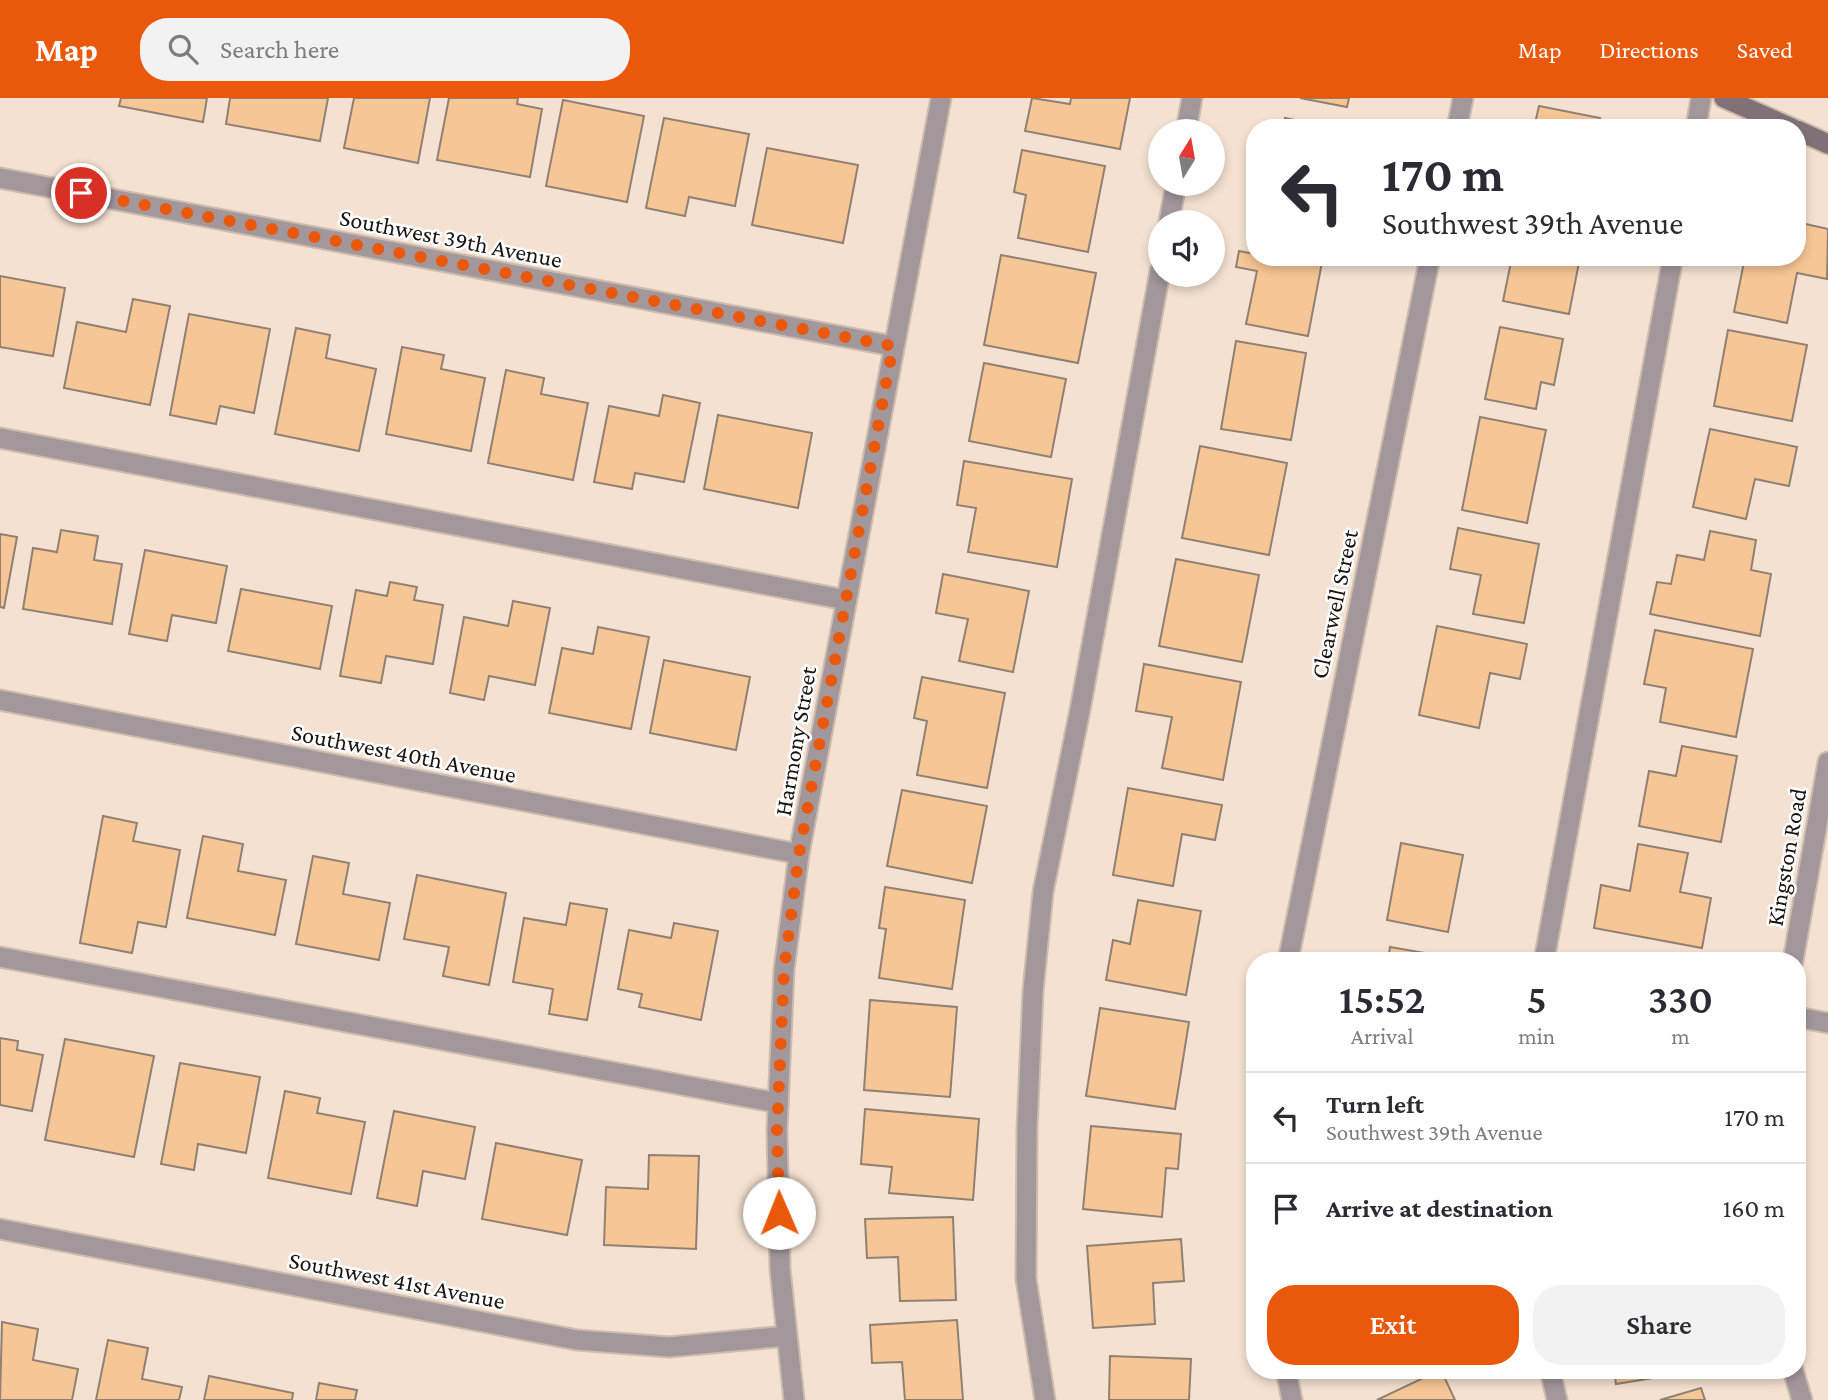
<!DOCTYPE html>
<style>
:root{--surface:#fff;--page:#f2f2f3;--text:#2b2b33;--muted:#7c7c81;--line:#e1e1e2;--accent:#ea580c}
body{margin:0;font-family:"Crimson Pro",serif;background:var(--page);color:var(--text);height:100vh;display:flex;flex-direction:column;font-size:26px;white-space:nowrap}
*{box-sizing:border-box;margin:0}
p{font-size:23px;color:var(--muted)}
.icon{flex:none;width:38px;height:38px;fill:none;stroke:currentColor;stroke-width:2;stroke-linecap:round;stroke-linejoin:round}
.map{position:relative;flex:1;overflow:hidden}
.panel{position:absolute;left:1246px;top:854px;width:560px;height:427px;display:flex;flex-direction:column;background:var(--surface);border-radius:28px;box-shadow:0 4px 10px #0003}
.panel>*{flex:none}
.guide{position:absolute;left:1246px;top:21px;width:560px;height:147px;border-radius:28px;box-shadow:0 4px 10px #0003;background:#fff;color:var(--text);overflow:hidden}
.needle{width:46px;rotate:11deg}
.controls{position:absolute;left:1148px;top:21px;display:grid;gap:14px}
.controls a{display:grid;place-items:center;width:77px;height:77px;border-radius:50%;background:var(--surface);box-shadow:0 4px 10px #0003;font-size:35px}
.pin{position:absolute;display:grid;place-items:center;width:60px;height:60px;color:#fff;margin:-30px;border:4px solid #fff;border-radius:50%;box-shadow:0 2px 7px #0007}
.me{position:absolute;width:77px;margin:-38px;rotate:359deg;stroke-linejoin:round;filter:drop-shadow(0 0 5px #0008)}
.turn{display:flex;align-items:center;gap:24px;height:147px;padding:0 21px;font-size:32px}
.turn .icon{width:91px;height:91px;stroke-width:2.5}
.turn b{display:block;font-size:49px;line-height:60px}
.eta{display:flex;justify-content:space-evenly;align-items:center;height:119px;text-align:center}
.eta b{font-size:42px;font-weight:600;line-height:49px}
.button{display:flex;gap:14px;margin-top:auto;padding:14px 21px}
.button a{flex:1;height:80px;border-radius:28px;background:var(--accent);color:#fff;font-size:28px;font-weight:600;line-height:80px;text-align:center}
.button a+a{background:var(--page);color:var(--text)}
ul{padding:0;list-style:none}
li{display:flex;align-items:center;gap:21px;height:91px;padding:0 21px;border-top:2px solid var(--line)}
li div{flex:1}
li b{display:block;font-size:26px}
li em{font-style:normal}
header{display:flex;align-items:center;gap:42px;box-sizing:border-box;height:98px;padding:0 35px;background:var(--accent);color:#fff}
header strong{font-size:33px}
nav{display:flex;gap:38px;margin-inline-start:auto;font-size:24px}
.search{width:490px;height:63px;background:var(--page);display:flex;align-items:center;gap:18px;box-sizing:border-box;padding:0 24px;border-radius:28px;color:var(--muted);font-size:26px}
.map>svg:first-child{display:block}
.building{fill:#f7c696;stroke:#918172;stroke-width:2}
.lines{fill:none;stroke-linecap:round;stroke-linejoin:round}
.service-casing{stroke:#cdbcae;stroke-width:23}
.minor-casing{stroke:#cdbcae;stroke-width:23}
.tertiary-casing{stroke:#cdbcae;stroke-width:23}
.secondary-casing{stroke:#cdbcae;stroke-width:23}
.service{stroke:#a2979b;stroke-width:19}
.minor{stroke:#a2979b;stroke-width:19}
.tertiary{stroke:#a2979b;stroke-width:19}
.secondary{stroke:#817278;stroke-width:19}
.route{stroke:#ea580c;stroke-width:12;stroke-dasharray:0 21.6}
.labels{text-anchor:middle;dominant-baseline:central;stroke-width:5;stroke-linejoin:round;paint-order:stroke}
.street-label{font-size:24px;fill:#1a140f;stroke:#fff}
</style>
<header>
<strong>Map</strong>
<div class="search"><svg class="icon" aria-label="search" viewBox="0 0 24 24"><circle cx="10" cy="10" r="6"/><path d="M15 15l6 6"/></svg>Search here</div>
<nav><a>Map</a><a>Directions</a><a>Saved</a></nav>
</header>
<div class="map">
<svg width="1828" height="1302" viewBox="0 0 1828 1302">
<rect width="100%" height="100%" fill="#f4e1d1"/>
<path class="building" d="M121 0H207L203 24 119 8Z
M230 0H328L320 43 226 26Z
M354 0H430L418 65 344 50Z
M449 0H518L517 6 542 11 530 79 437 62Z
M1032 0 1070 6 1071 0H1130L1120 51 1025 33Z
M1300 0H1349L1347 9Z
M563 2 644 18 627 104 546 88Z
M1539 8 1600 20 1598 30H1534Z
M664 20 749 36 735 108 689 99 685 118 646 110Z
M1285 20 1334 30H1284Z
M767 50 858 67 843 145 752 127Z
M1022 52 1105 68 1088 154 1018 140 1026 97 1014 94Z
M1797 124 1828 131 1827 181 1797 175 1787 225 1734 214 1745 159H1797Z
M1239 153 1255 156V159H1323L1308 238 1246 226 1257 173 1236 169Z
M1001 157 1096 175 1078 265 984 247Z
M1512 159H1580L1569 216 1503 203Z
M0 178 65 190 53 258 0 249Z
M133 201 170 208 150 307 64 290 77 224 126 234Z
M189 216 270 231 254 315 220 308 216 326 170 317Z
M1500 229 1563 241 1554 287 1541 284 1536 311 1485 301Z
M296 230 330 237 326 260 376 271 359 353 275 336Z
M1728 232 1807 247 1792 323 1714 308Z
M1236 243 1306 255 1291 342 1221 331Z
M402 249 444 257 441 271 485 280 471 353 386 336Z
M984 265 1066 281 1051 359 969 343Z
M506 272 544 280 541 296 588 305 573 382 488 365Z
M663 297 700 305 684 384 635 375 632 391 594 384 609 308 659 318Z
M718 317 812 335 798 410 704 391Z
M1480 319 1546 332 1527 425 1462 412Z
M1710 331 1797 349 1789 388 1755 381 1746 421 1693 409Z
M1200 348 1287 365 1269 457 1182 440Z
M964 363 1072 381 1057 469 968 454 976 410 957 407Z
M1458 430 1539 446 1524 525 1473 516 1481 477 1450 471Z
M61 432 98 438 94 462 122 466 112 526 23 511 33 450 57 454Z
M1710 433 1756 442 1751 472 1771 476 1760 538 1650 516 1657 484 1671 486 1677 457 1704 462Z
M0 436 17 439 4 510 0 509Z
M145 452 227 468 216 525 172 517 167 543 129 536Z
M1176 461 1259 477 1242 564 1159 548Z
M943 476 1029 493 1013 574 959 563 968 521 936 515Z
M390 484 417 489 414 502 443 507 433 566 386 558 381 585 340 578 356 492 387 498Z
M241 491 332 508 320 571 228 553Z
M513 503 550 510 535 587 489 578 484 602 450 595 464 519 508 528Z
M1437 528 1527 546 1520 581 1490 575 1479 630 1419 617Z
M598 529 649 539 631 631 549 615 562 550 593 556Z
M1655 532 1753 551 1736 639 1660 624 1666 590 1644 586Z
M664 562 750 579 736 652 650 635Z
M1144 566 1241 584 1223 682 1162 670 1172 619 1136 613Z
M922 579 1005 595 987 690 917 677 927 623 914 620Z
M1682 648 1737 658 1721 744 1639 728 1649 673 1676 678Z
M1128 690 1222 707 1215 742 1182 736 1173 788 1113 777Z
M902 692 987 708 972 785 887 768Z
M103 718 137 725 133 743 180 752 166 829 138 824 132 855 80 845Z
M203 738 243 746 238 773 286 782 275 837 187 820Z
M1401 745 1463 757 1448 834 1387 822Z
M1638 746 1688 755 1680 794 1711 800 1702 850 1594 830 1601 787 1630 793Z
M313 758 349 765 343 796 390 805 379 862 296 846Z
M417 777 506 795 489 887 443 878 449 849 404 841Z
M885 789 965 802 952 891 879 880 886 831 879 830Z
M1138 802 1201 813 1186 897 1106 882 1113 842 1130 846Z
M570 805 607 811 587 922 549 916 553 891 513 884 524 820 566 827Z
M674 825 718 833 701 922 639 909 642 896 618 891 629 832 671 840Z
M1390 849 1460 861V863H1388Z
M870 902 957 909 950 999 864 992Z
M1100 910 1189 924 1175 1011 1086 998Z
M0 940 18 943 17 952 43 957 32 1013 0 1007Z
M65 941 154 958 134 1059 45 1042Z
M180 965 260 979 246 1055 198 1046 194 1072 161 1066Z
M285 993 320 1000 317 1015 365 1024 351 1096 268 1080Z
M865 1011 979 1021 973 1102 889 1095 892 1069 861 1066Z
M394 1013 475 1029 465 1081 423 1073 417 1108 377 1100Z
M1091 1028 1181 1036 1178 1071 1166 1070 1162 1119 1083 1111Z
M496 1045 582 1062 567 1137 482 1121Z
M649 1057 699 1058 696 1151 604 1147 606 1089 648 1091Z
M953 1119 956 1202 900 1203 898 1159 867 1160 865 1121Z
M1181 1141 1184 1183 1153 1185 1155 1226 1093 1230 1087 1148Z
M957 1222 963 1302H905L902 1264 872 1265 870 1227Z
M2 1224 38 1231 33 1262 78 1271 72 1302H0Z
M108 1242 148 1250 142 1281 182 1289 179 1302H96Z
M1110 1258 1191 1261 1189 1302H1109Z
M1441 1272 1455 1302H1377L1440 1272Z
M1614 1272H1671L1672 1277 1616 1286Z
M209 1278 293 1295 292 1302H204Z
M319 1285 357 1292 355 1302H316Z
M1701 1290 1705 1302H1660Z"/>
<g class="lines">
<g class="service-casing">
<path id="service" d="M1696 30 1701 0
M1186 33 1192 0
M1169 124 1176 86
M0 340 846 502
M0 859 778 1005
M1544 863 1673 159
M1797 919 1828 925
M1550 1272 1557 1302
M1045 1302 1026 1181 1027 1031 1033 893 1043 794 1080 612 1160 173"/>
</g>
<g class="minor-casing">
<path id="minor" d="M1457 30 1463 0
M0 80 893 248
M0 602 799 756
M1288 863 1430 159
M0 1131 577 1242 669 1249 787 1238
M1286 1272 1292 1302
M794 1302 780 1171 777 1032 784 872 799 756 941 0"/>
</g>
<g class="tertiary-casing">
<path id="tertiary" d="M1793 863 1828 664
M1793 1272 1802 1302"/>
</g>
<g class="secondary-casing">
<path id="secondary" d="M1724 0 1792 30
M1797 32 1828 46"/>
</g>
<use href="#service" class="service"/>
<use href="#minor" class="minor"/>
<use href="#tertiary" class="tertiary"/>
<use href="#secondary" class="secondary"/>
</g>
<g class="lines">
<path class="route" d="M81 95 893 248 799 756 784 872 777 1032 779 1115"/>
</g>
<g class="labels">
<g class="street-label">
<text transform="translate(451 140) rotate(11)">Southwest 39th Avenue</text>
<text transform="translate(1334 506) rotate(-78)">Clearwell Street</text>
<text transform="translate(795 643) rotate(-80)">Harmony Street</text>
<text transform="translate(404 655) rotate(11)">Southwest 40th Avenue</text>
<text transform="translate(1786 759) rotate(-80)">Kingston Road</text>
<text transform="translate(397 1182) rotate(11)">Southwest 41st Avenue</text>
</g>
</g>
</svg>
<div class="controls">
<a><svg class="needle" viewBox="-14 -14 28 28"><path d="M0-13l5 13h-10z" fill="#e53935"/><path d="M0 13l5-13h-10z" fill="#7c7c81"/></svg></a>
<a><svg class="icon" aria-label="sound" viewBox="0 0 24 24"><path d="M4 9h4l5-4v14l-5-4H4zM17 9q2 3 0 6"/></svg></a>
</div>
<div class="pin" style="left:81px;top:95px;background:#d93025"><svg class="icon" aria-label="arrive" viewBox="0 0 24 24"><path d="M6 21V4h12l-3 4 3 4H6"/></svg></div>
<svg class="me" style="left:779px;top:1115px" viewBox="-20 -20 40 40"><circle r="19" fill="#fff"/><path d="M0-13L10 11 0 6-10 11z" fill="#ea580c"/></svg>
<div class="guide">
<div class="turn"><svg class="icon" aria-label="left" viewBox="0 0 24 24"><path d="M17 20v-9H6M10 6l-5 5 5 5"/></svg><div><b>170 m</b>Southwest 39th Avenue</div></div>
</div>
<section class="panel">
<div class="eta">
<div><b>15:52</b><p>Arrival</p></div>
<div><b>5</b><p>min</p></div>
<div><b>330</b><p>m</p></div>
</div>
<ul>
<li><svg class="icon" aria-label="left" viewBox="0 0 24 24"><path d="M17 20v-9H6M10 6l-5 5 5 5"/></svg><div><b>Turn left</b><p>Southwest 39th Avenue</p></div><em>170 m</em></li>
<li><svg class="icon" aria-label="arrive" viewBox="0 0 24 24"><path d="M6 21V4h12l-3 4 3 4H6"/></svg><div><b>Arrive at destination</b></div><em>160 m</em></li>
</ul>
<div class="button"><a>Exit</a><a>Share</a></div>
</section>
</div>
